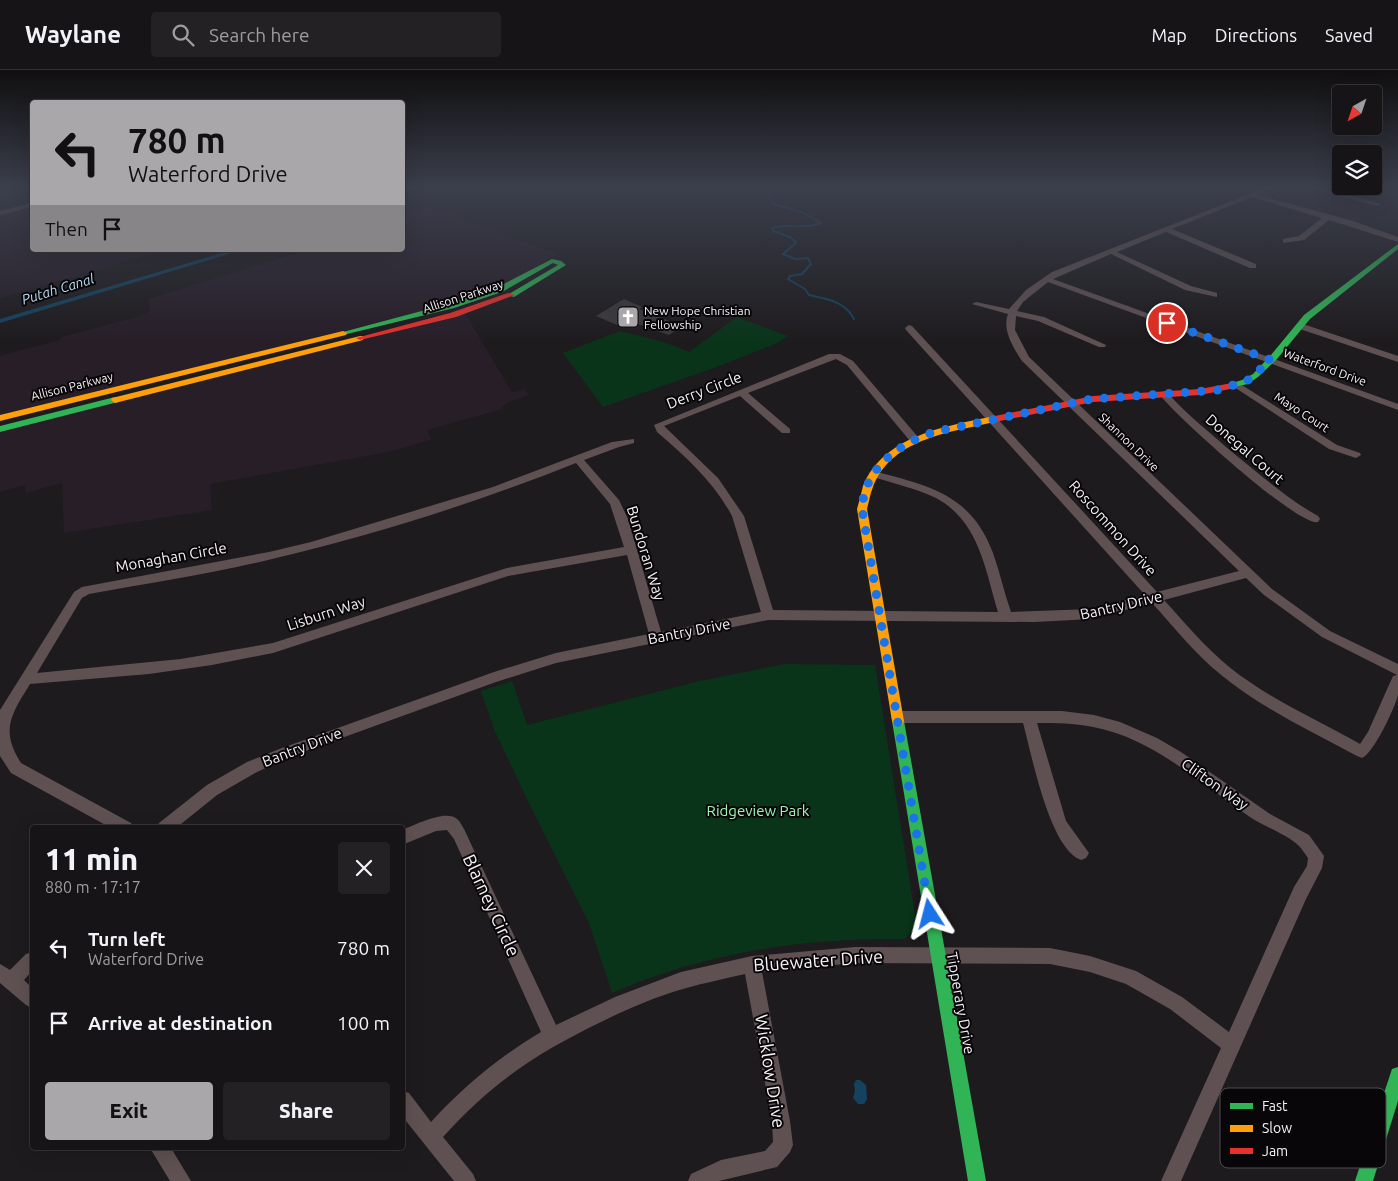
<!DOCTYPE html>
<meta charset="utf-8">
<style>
:root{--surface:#161416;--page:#232123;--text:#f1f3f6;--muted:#9e9ea1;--line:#353335;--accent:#aaa7aa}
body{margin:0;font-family:Ubuntu,sans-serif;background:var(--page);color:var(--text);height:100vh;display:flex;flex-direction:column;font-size:19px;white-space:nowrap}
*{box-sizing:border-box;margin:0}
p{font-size:16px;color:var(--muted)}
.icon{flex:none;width:28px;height:28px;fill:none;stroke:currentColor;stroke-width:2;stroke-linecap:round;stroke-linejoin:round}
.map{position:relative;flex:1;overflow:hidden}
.side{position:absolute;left:30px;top:755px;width:375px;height:325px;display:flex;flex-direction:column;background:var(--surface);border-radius:5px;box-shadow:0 5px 20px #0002,0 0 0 1px var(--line)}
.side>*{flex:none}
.hud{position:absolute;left:30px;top:30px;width:375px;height:152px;border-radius:5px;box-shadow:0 5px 20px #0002,0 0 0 1px var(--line);background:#aaa7aa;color:#111;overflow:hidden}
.needle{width:32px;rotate:220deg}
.buttons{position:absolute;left:1332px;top:15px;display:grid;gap:10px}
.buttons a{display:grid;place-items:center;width:50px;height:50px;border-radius:5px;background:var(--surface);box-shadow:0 5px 20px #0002,0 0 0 1px var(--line);font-size:25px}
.pin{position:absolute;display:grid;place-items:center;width:42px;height:42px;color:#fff;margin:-21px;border:2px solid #fff;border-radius:50%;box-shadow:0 1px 5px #0007}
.me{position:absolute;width:55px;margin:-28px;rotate:351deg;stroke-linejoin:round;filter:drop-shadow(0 0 4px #0008)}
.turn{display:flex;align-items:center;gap:18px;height:105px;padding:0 15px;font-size:22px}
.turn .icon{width:65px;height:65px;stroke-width:2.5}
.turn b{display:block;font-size:35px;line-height:42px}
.then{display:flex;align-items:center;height:48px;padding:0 15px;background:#0003;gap:10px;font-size:19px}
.round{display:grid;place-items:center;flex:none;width:52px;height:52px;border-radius:5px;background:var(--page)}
.summary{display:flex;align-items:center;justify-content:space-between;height:85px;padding:0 15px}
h1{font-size:30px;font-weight:800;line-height:38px}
.button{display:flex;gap:10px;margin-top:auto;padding:10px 15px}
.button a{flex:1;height:58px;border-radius:5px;background:var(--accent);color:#111;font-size:20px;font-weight:800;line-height:58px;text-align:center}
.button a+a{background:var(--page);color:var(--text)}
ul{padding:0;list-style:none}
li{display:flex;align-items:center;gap:15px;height:75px;padding:0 15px}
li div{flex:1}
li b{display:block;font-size:19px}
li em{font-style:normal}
header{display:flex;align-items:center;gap:30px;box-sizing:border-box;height:70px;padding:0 25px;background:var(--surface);border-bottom:1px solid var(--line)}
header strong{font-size:24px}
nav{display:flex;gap:28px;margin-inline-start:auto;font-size:18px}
.search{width:350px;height:45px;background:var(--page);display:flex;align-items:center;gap:12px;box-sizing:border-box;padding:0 18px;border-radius:5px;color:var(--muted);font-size:19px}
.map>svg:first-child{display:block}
.built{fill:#271e28}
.green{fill:#09341a}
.water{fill:#13435e}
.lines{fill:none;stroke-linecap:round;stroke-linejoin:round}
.stream{stroke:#13435e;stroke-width:2}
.canal{fill:#13435e;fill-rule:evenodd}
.building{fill:#3a383a}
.street{fill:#5f5152;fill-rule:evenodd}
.fast{fill:#30b455;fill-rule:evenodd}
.slow{fill:#ff9f0a;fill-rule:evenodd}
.jam{fill:#e5322d;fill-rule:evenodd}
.route{stroke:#1a73e8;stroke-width:9;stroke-dasharray:0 16.2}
.labels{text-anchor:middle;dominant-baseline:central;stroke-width:4;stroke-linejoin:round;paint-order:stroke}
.far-street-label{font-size:12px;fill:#f6f2f6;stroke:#080608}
.far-poi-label{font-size:12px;fill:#f6f2f6;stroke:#080608;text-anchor:start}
.far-water-label{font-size:14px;font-style:italic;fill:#baddf4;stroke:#080608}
.street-label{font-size:15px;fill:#f6f2f6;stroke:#080608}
.park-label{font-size:15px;fill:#a1f5b4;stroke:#080608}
.near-street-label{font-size:18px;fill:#f6f2f6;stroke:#080608}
.key{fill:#080608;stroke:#4f4d4f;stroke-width:1}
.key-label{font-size:14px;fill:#f6f2f6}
</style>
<header>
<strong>Waylane</strong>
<div class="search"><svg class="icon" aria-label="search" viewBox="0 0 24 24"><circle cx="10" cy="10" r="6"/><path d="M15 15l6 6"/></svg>Search here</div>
<nav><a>Map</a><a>Directions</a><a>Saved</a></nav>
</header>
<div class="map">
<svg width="1398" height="1111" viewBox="0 0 1398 1111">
<rect width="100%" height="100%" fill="#1e1b1e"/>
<path class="built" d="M0 117H32V180H165L0 228Z
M425 135 557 184 505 215 450 235 0 345V286L60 270 61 267 141 246 150 240 148 229 307 180H402L403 148Z
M465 243 512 322 524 319 529 325 508 332 499 340 427 360 431 370 383 383 210 414 212 440 64 463 62 413 26 423 25 415 0 422V361Z"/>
<path class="green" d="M737 247 788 266 777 273 719 296 603 337 563 283 620 261 664 272 689 282Z
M785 594 875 595 917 857 905 869C802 868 708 882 612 923L589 853 526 727 494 659 481 621 512 611 527 655 700 611Z"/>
<path class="water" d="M856 1010H860L866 1015 867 1029 864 1034H858L853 1028 855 1021 854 1014Z"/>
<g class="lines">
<path class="stream" d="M771 117 773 121 768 127 773 134 802 142 821 153C805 160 788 153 772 158L773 161 790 167 796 173 783 184 795 189 808 188 811 194 802 204 790 206 788 209 805 219 809 225C827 229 845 231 854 249"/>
<path class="canal" d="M413 117H420L402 125V121Z
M232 180H242L0 253V249Z"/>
</g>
<path class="building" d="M624 229 642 237 639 239 682 256 669 265 627 250H624L617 255 596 246Z"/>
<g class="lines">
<path class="street" d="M1267 117H1275L1258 125 1353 151 1398 167V172L1329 150 1304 170 1283 173V169L1299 166 1322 148 1252 127 1172 159 1256 194V198H1250L1166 162 1117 182 1191 216 1217 223V227L1185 220 1111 184 1053 209 1398 334V340L1048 212 1023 232 1017 241 1044 247 1106 275 1105 277H1099L1038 251 1016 246 1015 260 1029 287 1272 519 1330 561 1398 594C1398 604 1398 616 1398 625 1395 638 1373 684 1362 688L1357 686C1311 661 1261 638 1220 604 1195 584 1174 557 1152 533L1092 549 1034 552 768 550 556 593 496 612 292 686 257 702 217 725 176 758H157L159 753 207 715 247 692 282 678 494 602 556 583 649 564 627 485 508 506 273 583 212 595 149 604 30 614C11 645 0 660 21 693L131 753 133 758H111L11 703 0 686V640L74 522 82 517 269 482 311 472 493 417 612 372 634 369V373L619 377 584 390 619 430 628 449 661 562 761 542 732 446C714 412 686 387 657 362L654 355 829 284H840L853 291 918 367V371H910L847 295 836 289 748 323 790 359V363H782L740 326 664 356 718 408 744 446 773 540 998 542C985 499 979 451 936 428 915 418 892 413 870 406L869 404 870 402 874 401C929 416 971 424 993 483 1000 503 1004 522 1011 542L1092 539 1145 525 906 260 905 258 909 255 912 256 1157 522 1239 501 1022 291C1013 277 1002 260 1008 244L972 234 976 232 1009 239 1026 220 1052 202ZM576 393 610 434 624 477 507 498 273 573 181 589 37 603 82 528 89 524C150 513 212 504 272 489 375 465 478 432 576 393ZM1246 508 1264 525 1322 567 1397 605 1393 606 1368 662 1360 674C1316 649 1267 628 1228 596 1204 576 1184 552 1164 530Z
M1308 117H1318L1381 134 1377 136 1309 118Z
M32 133V137L0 145V141Z
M1300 253 1398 286V292L1297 258V254Z
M1237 312 1337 375 1360 383 1361 385 1356 388 1329 379 1234 317V313Z
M1164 321 1167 322C1185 343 1206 359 1226 377 1256 401 1284 427 1318 446L1320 449 1318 452C1298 457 1175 345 1159 324Z
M898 641H1062L1094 645 1120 652 1157 668 1181 682 1270 744 1309 765 1324 786 1322 798 1306 829 1181 1111H1161L1221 978 1170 939 1126 914 1090 902 1050 894 855 893 762 902 790 1051 793 1075 790 1082 777 1097 719 1111H688L691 1104 721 1090 765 1081 773 1072 772 1051 745 904C724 909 703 913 683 919 655 927 627 939 601 952 535 984 493 1012 443 1067L473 1104 476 1111H454L402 1046V1021L409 1023 431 1052C464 1016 499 987 541 962L454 769 447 760 436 761 402 775V760C415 755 446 739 457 749 460 751 462 756 464 759L556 955 615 927 681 902 752 886 855 877 1050 878 1090 886 1136 901 1182 927 1229 962 1294 817 1307 796 1308 788C1305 784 1302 779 1299 776 1288 765 1263 756 1250 747 1201 714 1153 668 1093 657 1074 653 1056 653 1037 653L1066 751 1089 783 1086 788 1081 790C1049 778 1032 685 1023 653H898L893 651 891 647 893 643Z
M32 882V901L24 910 32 918V938L26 935 0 913V894L10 900 26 884Z
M150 1078H171L191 1111H170Z"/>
<path class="fast" d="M1398 174V179L1310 249 1277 289 1258 307 1248 314 1229 318V314L1242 310 1253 304 1271 285 1304 245Z
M552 189 561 191 566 195 514 227 507 225 558 195 553 193 502 222 454 238 343 265 339 263 448 234 496 218Z
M115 327 118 328V332L0 362V356Z
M898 646 902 647 904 651 986 1111H968L892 651 894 647Z
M1398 997V1031L1373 1111H1355L1390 1005 1392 999Z"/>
<path class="slow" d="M343 261 347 263 346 265 0 351V345Z
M360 266H363V270L115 333 111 330 112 328Z
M995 346 999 349 998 351C954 362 892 367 873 417 870 424 869 432 867 439L904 651 902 655 898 656 894 655 892 651 857 439C859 432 861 424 863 416 884 365 947 356 995 346Z"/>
<path class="jam" d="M508 223 515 225 456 247 360 270 356 268 450 243Z
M1232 313 1235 314V318L1200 325 1093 332 995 352 991 349 995 346 1093 326 1200 319Z"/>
</g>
<linearGradient id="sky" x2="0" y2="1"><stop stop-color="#100f10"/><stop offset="0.43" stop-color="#3b3f4c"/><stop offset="1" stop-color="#3b3f4c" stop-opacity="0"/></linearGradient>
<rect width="1398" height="272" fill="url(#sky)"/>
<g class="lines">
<path class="route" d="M930 844 862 439C864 398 899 374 934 362L1092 329 1219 320 1248 310 1271 290 1167 253"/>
</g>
<defs>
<g id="church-square" transform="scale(1.125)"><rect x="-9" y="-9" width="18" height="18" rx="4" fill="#aaa7aa" stroke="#080608"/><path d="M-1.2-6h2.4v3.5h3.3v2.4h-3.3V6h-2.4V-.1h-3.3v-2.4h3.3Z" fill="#fff"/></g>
</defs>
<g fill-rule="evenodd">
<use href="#church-square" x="628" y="247"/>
</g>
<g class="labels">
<g class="far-street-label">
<text transform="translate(463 226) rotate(-18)">Allison Parkway</text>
<text transform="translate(1325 297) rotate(20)">Waterford Drive</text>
<text transform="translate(72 316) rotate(-14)">Allison Parkway</text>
<text transform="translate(1302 342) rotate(33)">Mayo Court</text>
<text transform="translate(1129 372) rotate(44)">Shannon Drive</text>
</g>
<g class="far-poi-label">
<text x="644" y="240">New Hope Christian<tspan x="644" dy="14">Fellowship</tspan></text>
</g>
<g class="far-water-label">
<text transform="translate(58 219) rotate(-17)">Putah Canal</text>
</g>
<g class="street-label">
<text transform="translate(704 320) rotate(-21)">Derry Circle</text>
<text transform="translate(1245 379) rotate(41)">Donegal Court</text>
<text transform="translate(1113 458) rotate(48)">Roscommon Drive</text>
<text transform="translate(646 483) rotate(73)">Bundoran Way</text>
<text transform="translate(171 487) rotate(-10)">Monaghan Circle</text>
<text transform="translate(1121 535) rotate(-13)">Bantry Drive</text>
<text transform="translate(326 543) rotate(-18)">Lisburn Way</text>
<text transform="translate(689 561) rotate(-11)">Bantry Drive</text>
<text transform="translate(302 677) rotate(-21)">Bantry Drive</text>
<text transform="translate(1215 714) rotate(35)">Clifton Way</text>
<text transform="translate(961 933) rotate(80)">Tipperary Drive</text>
</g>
<g class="park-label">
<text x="758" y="740">Ridgeview Park</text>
</g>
<g class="near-street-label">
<text transform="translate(492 835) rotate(65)">Blarney Circle</text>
<text transform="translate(818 890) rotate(-4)">Bluewater Drive</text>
<text transform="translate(771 1001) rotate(81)">Wicklow Drive</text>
</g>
</g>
<rect x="1220" y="1018" width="166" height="80" rx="8" class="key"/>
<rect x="1230" y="1033" width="23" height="6" fill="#30b455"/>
<rect x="1230" y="1055" width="23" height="7" fill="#ff9f0a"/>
<rect x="1230" y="1078" width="23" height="6" fill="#e5322d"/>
<g class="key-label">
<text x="1262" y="1041">Fast</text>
<text x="1262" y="1063">Slow</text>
<text x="1262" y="1086">Jam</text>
</g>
</svg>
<div class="buttons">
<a><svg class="needle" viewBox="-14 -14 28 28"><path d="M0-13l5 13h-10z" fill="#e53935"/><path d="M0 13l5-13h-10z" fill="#9e9ea1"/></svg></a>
<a><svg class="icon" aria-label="layers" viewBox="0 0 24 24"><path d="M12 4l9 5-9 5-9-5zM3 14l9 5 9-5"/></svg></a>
</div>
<div class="pin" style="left:1167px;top:253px;background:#d93025"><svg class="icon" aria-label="arrive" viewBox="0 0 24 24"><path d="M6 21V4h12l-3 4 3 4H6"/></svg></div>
<svg class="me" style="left:930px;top:844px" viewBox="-20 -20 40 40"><path d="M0-17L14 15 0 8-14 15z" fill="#1a73e8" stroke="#fff" stroke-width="4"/></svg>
<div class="hud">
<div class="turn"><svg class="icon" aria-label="left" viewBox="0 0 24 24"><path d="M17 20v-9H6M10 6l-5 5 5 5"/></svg><div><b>780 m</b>Waterford Drive</div></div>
<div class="then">Then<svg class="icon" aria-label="arrive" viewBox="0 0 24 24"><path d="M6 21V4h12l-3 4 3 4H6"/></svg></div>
</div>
<section class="side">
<div class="summary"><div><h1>11 min</h1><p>880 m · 17:17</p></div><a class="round"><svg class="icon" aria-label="close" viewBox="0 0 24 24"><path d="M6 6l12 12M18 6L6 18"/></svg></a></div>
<ul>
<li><svg class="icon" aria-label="left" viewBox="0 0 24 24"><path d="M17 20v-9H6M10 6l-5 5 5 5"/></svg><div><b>Turn left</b><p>Waterford Drive</p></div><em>780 m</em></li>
<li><svg class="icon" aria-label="arrive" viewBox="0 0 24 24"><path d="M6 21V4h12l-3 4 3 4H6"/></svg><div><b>Arrive at destination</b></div><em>100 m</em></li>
</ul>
<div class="button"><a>Exit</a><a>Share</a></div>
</section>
</div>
